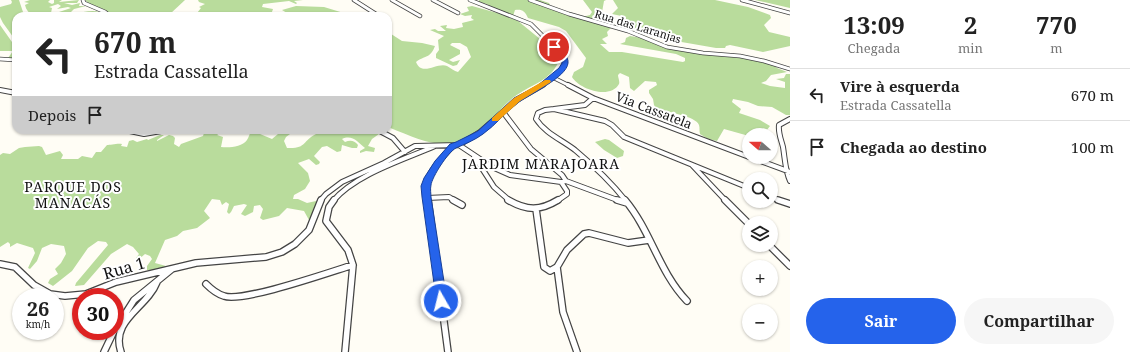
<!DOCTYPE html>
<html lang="pt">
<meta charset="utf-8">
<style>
:root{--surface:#fff;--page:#f6f6f6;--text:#222;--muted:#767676;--line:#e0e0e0;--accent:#2563eb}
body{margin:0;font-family:"Noto Serif",serif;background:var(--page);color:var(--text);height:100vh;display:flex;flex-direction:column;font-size:15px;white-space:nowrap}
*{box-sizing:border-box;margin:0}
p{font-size:13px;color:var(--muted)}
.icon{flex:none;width:22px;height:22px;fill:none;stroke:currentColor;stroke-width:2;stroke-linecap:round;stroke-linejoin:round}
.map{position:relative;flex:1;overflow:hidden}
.panel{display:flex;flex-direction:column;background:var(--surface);width:340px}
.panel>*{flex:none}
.hud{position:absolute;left:12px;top:12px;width:380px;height:122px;border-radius:12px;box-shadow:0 1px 3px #0004;background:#fff;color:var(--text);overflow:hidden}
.needle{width:26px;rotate:290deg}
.controls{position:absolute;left:742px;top:128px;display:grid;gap:8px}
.controls a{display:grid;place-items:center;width:36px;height:36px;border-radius:50%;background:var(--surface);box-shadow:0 1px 3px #0004;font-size:20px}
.speed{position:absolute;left:12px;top:288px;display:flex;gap:8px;font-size:20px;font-weight:700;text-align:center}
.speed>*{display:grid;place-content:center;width:52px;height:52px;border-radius:50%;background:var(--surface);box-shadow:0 1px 3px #0004;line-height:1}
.speed small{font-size:10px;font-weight:400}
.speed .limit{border:6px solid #d22;background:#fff;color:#111}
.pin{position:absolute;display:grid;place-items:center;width:34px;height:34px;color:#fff;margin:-17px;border:2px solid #fff;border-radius:50%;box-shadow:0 1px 4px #0007}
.me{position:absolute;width:44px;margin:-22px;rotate:352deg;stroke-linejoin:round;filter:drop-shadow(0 0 3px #0008)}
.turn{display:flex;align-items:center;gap:14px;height:84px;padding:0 16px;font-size:18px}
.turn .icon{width:52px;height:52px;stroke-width:2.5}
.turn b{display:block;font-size:28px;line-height:34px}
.then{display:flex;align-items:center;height:38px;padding:0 16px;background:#0003;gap:8px;font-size:15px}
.eta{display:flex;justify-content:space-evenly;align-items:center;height:68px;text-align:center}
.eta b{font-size:24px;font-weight:700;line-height:28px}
.button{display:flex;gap:8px;margin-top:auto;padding:8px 16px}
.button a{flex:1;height:46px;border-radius:24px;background:var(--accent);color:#fff;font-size:16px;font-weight:700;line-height:46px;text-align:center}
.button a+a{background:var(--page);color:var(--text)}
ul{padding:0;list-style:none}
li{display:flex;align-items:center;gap:12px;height:52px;padding:0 16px;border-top:1px solid var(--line)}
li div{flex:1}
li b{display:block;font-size:15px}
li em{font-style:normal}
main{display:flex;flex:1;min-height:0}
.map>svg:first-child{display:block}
.forest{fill:#b9dc9c}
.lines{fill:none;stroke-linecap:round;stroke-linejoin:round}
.minor-far2-casing{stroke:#444;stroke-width:4.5}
.minor-far1-casing{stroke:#444;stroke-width:6}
.minor-casing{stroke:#444;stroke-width:8}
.minor-far2{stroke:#fff;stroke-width:3}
.minor-far1{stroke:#fff;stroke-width:4}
.minor{stroke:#fff;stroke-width:5.5}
.route{fill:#2563eb;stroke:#184099}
.slow{fill:#f59e0b}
.labels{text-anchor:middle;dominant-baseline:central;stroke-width:4;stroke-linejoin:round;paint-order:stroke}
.far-street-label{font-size:11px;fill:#111;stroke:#fff}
.street-label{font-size:13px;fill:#111;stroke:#fff}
.neighbourhood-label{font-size:14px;letter-spacing:1px;fill:#111;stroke:#fff}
.near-street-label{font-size:16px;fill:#111;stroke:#fff}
</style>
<main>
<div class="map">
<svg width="790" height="352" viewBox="0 0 790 352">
<rect width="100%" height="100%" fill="#fffdf5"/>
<path class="forest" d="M11 0H19L23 12 28 16H16V41L3 23 0 17V7L11 4 12 2Z
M30 0H50L48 2 52 4 54 3V0H62L59 2 79 0 77 3H64L72 5 80 3 79 6H86L74 9 70 13C84 14 94 7 105 15L103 16H55L59 12 71 8 68 7 57 9 61 6 58 4 49 7 52 8 51 13H55L47 16H33C29 13 26 10 25 5L29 3 24 2Z
M85 0H185L170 14 166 16H111C105 8 92 8 85 0Z
M198 0H303L294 1 297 3 296 4 289 1 263 4 262 7 273 9 272 12 275 14 272 16C259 16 246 7 234 16H204L197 13 201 8 199 7 205 4 199 2Z
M479 0H540L549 3 551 7 582 17 590 15 592 12 583 0H606L604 1 601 18 594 21 611 28 607 32 608 36 602 39 607 44H600L609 52H622L683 62 685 61V58L676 54 620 44 625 42 626 38 630 36 642 38 661 46 772 62 777 68 787 72 771 75 766 81 761 83 770 86 785 88V82L776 79 784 78 786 74H790V115H786L772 107 758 106 748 102 733 99 732 102 741 109 739 113 760 120 770 126 763 135 749 136 724 129 717 141 708 139 700 134C699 131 700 128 699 125 696 116 666 112 656 108L654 105 653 99 649 93V90L657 85 656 82 645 81 634 91 630 88 629 77 620 73 618 75C618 78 620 81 619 84 610 100 579 89 572 77L574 72 583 67 586 58 566 31 559 27 528 18C525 11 522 9 515 10L513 16 493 9 487 4 479 2Z
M613 0H715L748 7 770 15 771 18 764 25 769 32 790 37V46L763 52 730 45 726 46 725 48H716L670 40 656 36 655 34 652 32 626 27V17L612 14 618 8Z
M755 0H790V8Z
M296 6 324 7 347 14 358 16H286L284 15 287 13 282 10Z
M472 6 501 14 518 21 556 52 560 59C551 80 537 82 520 93 508 100 500 111 491 120 451 156 433 145 388 127V32L402 41 422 43 435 46C430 59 425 55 416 62 422 77 437 62 447 66 451 68 454 71 458 72L471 57 467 47 460 43H452L450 45 460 50V54L449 60 453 62 460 60 457 65 453 66 436 58V54L439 50 438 40 444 36 430 30 435 29 438 31H446L440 26 447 25 446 28 454 29 463 27 462 23 474 20 471 18 472 15 465 16 460 14 469 11 467 7Z
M0 25 12 42 16 43V59L8 58 13 51H0Z
M205 130H223L217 135 223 137 221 147C229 148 242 147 247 140 249 137 250 133 251 130H261L260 134 272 139 278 134 279 130H290V134L286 137 284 141 287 148C307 149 302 141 316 134 323 131 328 133 334 132 347 129 367 127 379 134L372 139 368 146 375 148 374 152 366 151 360 153V151L365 148C358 142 352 134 342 139L345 142C350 140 354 140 358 145L357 148H352L342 145 341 151 337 152 327 146 322 147 314 156 320 162 319 164 316 165 309 159 298 163 308 173 310 181 305 189 294 195 293 199H298L307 203 316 201 317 203 312 218 309 220 304 211 287 208 279 216 263 220 260 218 263 209 260 205 254 206 253 212 245 216 241 214 247 205 244 204 234 206 231 212 229 214 227 212 229 204 226 202 222 205 220 200 212 199 204 211 210 218 197 228 183 231 177 236 165 240 155 263 166 266C161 270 153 271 147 270V266L152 259 150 256 145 254 138 260 136 258 139 254 133 247 127 244 111 254 84 285 75 286 76 283 108 245 106 242 98 241 88 248 72 271 53 286 48 283 50 279 58 274 55 269 61 263 66 254 64 246 51 244 42 248 37 261 30 269 28 268 35 253 33 248 17 243 10 247V244L8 242 0 247V155L3 153 10 154 19 148 25 147 39 146 42 147 46 155 60 151 63 155 61 159H78L82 156 92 158 96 152H101L107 145C110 145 118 143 122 144L121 146 127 147 129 141 133 140 137 142 147 139 148 140 160 135H164L157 140V141L169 135 173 136 175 138 174 144 179 147 181 144 203 136Z
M605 139 609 140 624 151 623 156 617 158 604 150 595 142Z"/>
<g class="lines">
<g class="minor-far2-casing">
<path id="minor-far2" d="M83 0 84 3 105 12 110 16
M354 0 379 16
M392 0 420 16
M433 0 458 13
M470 0 531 24 561 54 565 63C559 74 551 80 541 86
M530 0 569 14 628 31 667 47 703 53 740 56 764 61 790 69
M742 0 790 13
M0 59 16 60
M554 78 570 86"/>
</g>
<g class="minor-far1-casing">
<path id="minor-far1" d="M568 85 593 98 749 157
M0 90 16 93
M593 98 585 105 554 109 605 121 612 125 624 137 749 188
M554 109 545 110 538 113 536 119C545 133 562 140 575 150 593 165 611 182 626 201
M503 112 531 149 562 175 566 181
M790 119 779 125C778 133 781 139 783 147 785 159 785 170 790 181
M125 130 144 134 167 130
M378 130 393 138 405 152
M459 145 492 167 510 175 561 182 566 181 620 201
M474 156 494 187 510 201
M750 157 790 172
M692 165 726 201
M771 197 781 201
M427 198 449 197 455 201
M320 201 326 194 342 182 384 163 415 146 459 145 480 132 517 100 543 85
M333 201C356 174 403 160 435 146
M428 201C427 196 425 190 426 185 429 170 443 157 453 146
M557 201 567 194V191L561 182"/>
</g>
<g class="minor-casing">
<path id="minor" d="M334 200 329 207 326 221 348 250 353 265 345 352
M428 200 448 352
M453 200 462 205
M508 200C527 211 540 211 558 200
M617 200 627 203
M625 200C651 231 659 272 687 301
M725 200 749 224
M778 200 790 204
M536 209 544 267 550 271 557 267
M769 245 790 266
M0 264 15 267 34 285 50 294 65 296 86 294 116 282 196 263 266 257 282 252 295 244 309 230 321 200
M206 284C211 289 217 294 224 296 242 303 330 272 353 265
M115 330 134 300 172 269
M104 352 114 331
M121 352C110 320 147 308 157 282
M577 352 563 312 557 267 567 250 584 234 589 233 628 243 649 240"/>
</g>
<use href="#minor-far2" class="minor-far2"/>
<use href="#minor-far1" class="minor-far1"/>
<use href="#minor" class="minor"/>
</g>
<path class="route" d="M552 46H556C560 50 569 56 568 63 567 77 530 94 519 102 506 111 496 125 483 134 475 140 465 144 456 148 448 152 432 177 431 185 430 189 431 194 431 197L447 301 445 305 441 306 437 305 422 197 421 186 424 178 435 161 450 144 456 142 478 131 514 98 537 86 559 68 562 63 561 58 552 48Z"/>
<path class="slow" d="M545 80H550L551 82 520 101 498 121H492V118L514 98Z"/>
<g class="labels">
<g class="far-street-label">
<text transform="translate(638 26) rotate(17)">Rua das Laranjas</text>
</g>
<g class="street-label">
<text transform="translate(654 110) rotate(21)">Via Cassatela</text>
</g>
<g class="neighbourhood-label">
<text x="541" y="163">JARDIM MARAJOARA</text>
<text x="73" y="186">PARQUE DOS<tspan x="73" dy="16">MANACÁS</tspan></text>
</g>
<g class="near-street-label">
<text transform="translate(124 268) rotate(-16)">Rua 1</text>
</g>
</g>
</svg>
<div class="controls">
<a><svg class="needle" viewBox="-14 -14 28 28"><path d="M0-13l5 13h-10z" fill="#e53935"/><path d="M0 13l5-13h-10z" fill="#767676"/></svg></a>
<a><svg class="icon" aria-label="search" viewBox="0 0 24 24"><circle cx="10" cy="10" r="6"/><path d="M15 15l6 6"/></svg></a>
<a><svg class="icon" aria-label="layers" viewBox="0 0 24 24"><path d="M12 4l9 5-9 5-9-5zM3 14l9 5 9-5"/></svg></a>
<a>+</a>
<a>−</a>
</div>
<div class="speed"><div>26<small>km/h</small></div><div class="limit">30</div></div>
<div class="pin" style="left:554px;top:47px;background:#d93025"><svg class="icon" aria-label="arrive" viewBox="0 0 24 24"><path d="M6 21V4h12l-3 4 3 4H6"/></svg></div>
<svg class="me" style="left:441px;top:301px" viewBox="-20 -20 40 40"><circle r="17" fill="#2563eb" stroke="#fff" stroke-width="3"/><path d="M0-11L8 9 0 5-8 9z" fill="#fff"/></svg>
<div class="hud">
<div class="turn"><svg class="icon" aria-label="left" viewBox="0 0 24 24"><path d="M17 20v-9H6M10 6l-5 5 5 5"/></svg><div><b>670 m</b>Estrada Cassatella</div></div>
<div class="then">Depois<svg class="icon" aria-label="arrive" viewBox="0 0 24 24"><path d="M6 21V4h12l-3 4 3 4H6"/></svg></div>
</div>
</div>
<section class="panel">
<div class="eta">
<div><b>13:09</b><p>Chegada</p></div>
<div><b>2</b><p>min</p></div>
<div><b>770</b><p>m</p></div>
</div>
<ul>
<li><svg class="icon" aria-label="left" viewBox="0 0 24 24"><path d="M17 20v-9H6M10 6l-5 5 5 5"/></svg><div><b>Vire à esquerda</b><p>Estrada Cassatella</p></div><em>670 m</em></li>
<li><svg class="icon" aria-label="arrive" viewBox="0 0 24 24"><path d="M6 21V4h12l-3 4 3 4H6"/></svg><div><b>Chegada ao destino</b></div><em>100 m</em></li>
</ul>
<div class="button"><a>Sair</a><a>Compartilhar</a></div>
</section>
</main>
